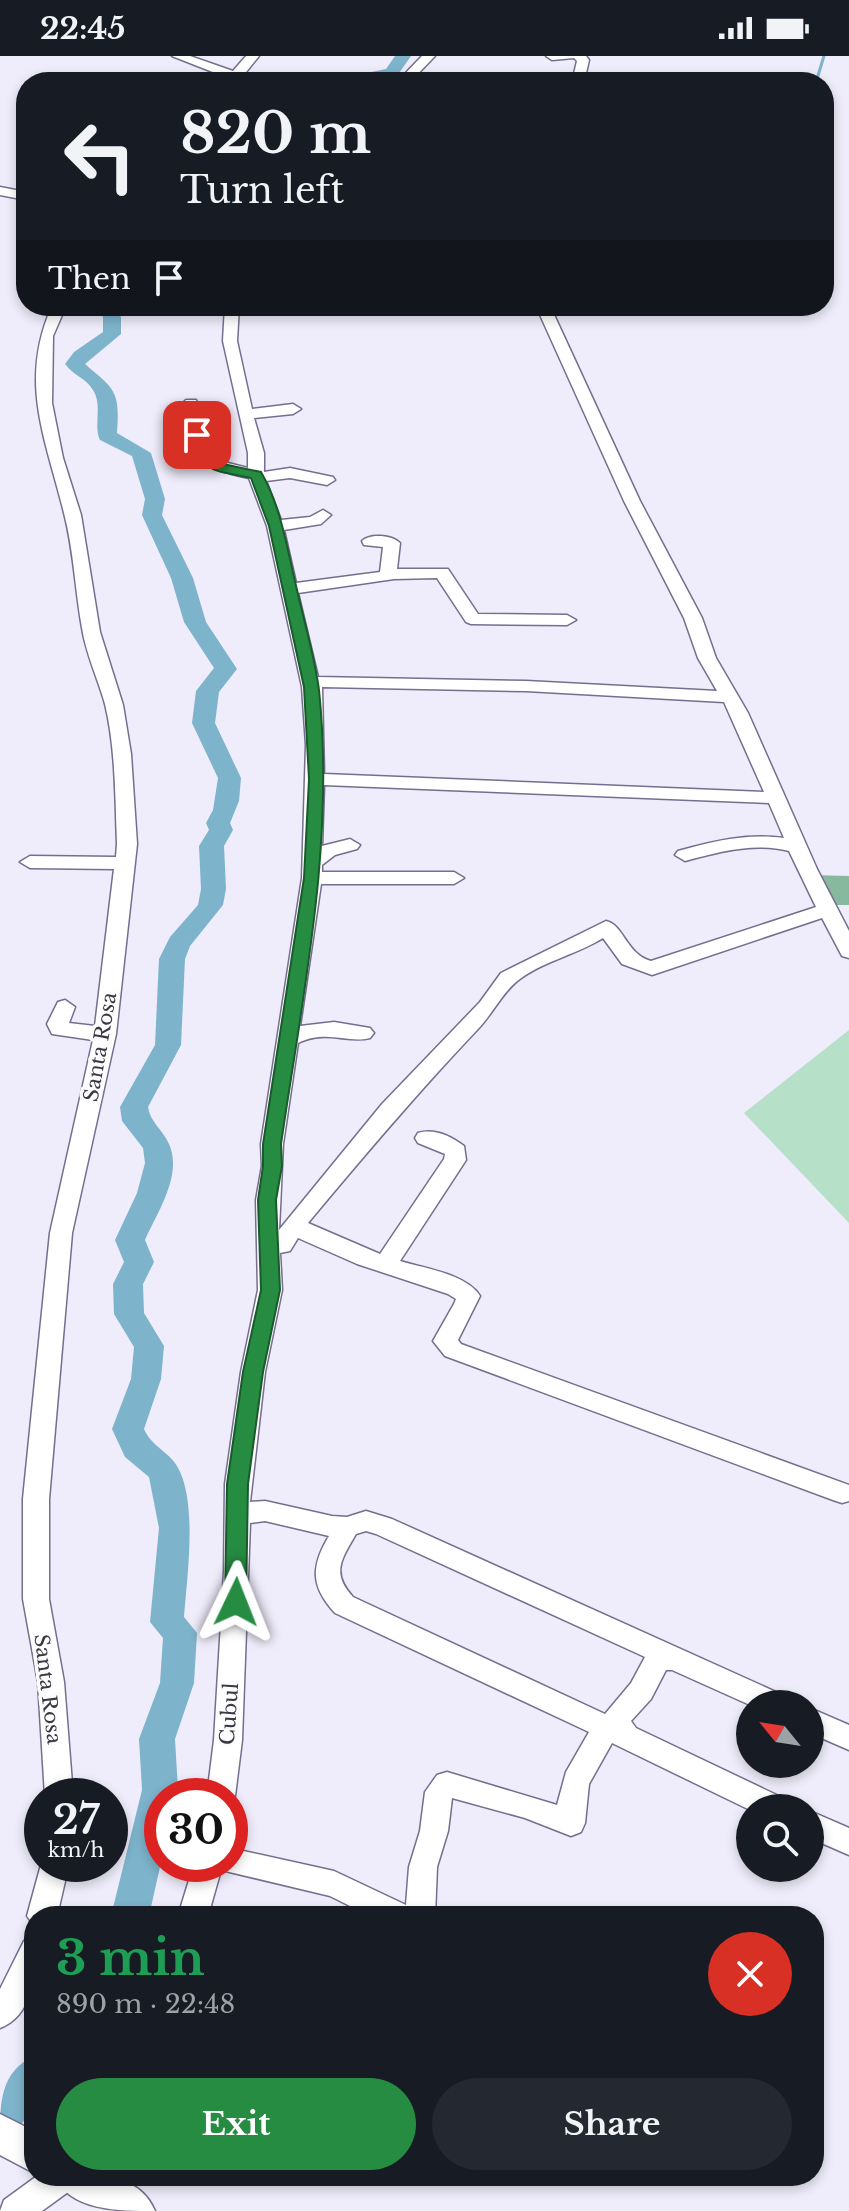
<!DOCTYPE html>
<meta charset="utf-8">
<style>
:root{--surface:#171b24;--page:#242831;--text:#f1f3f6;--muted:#9ea1a6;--accent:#268c42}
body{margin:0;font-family:"Libre Baskerville",serif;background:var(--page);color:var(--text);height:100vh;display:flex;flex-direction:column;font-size:30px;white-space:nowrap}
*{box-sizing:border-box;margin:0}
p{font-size:26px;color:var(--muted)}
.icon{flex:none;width:44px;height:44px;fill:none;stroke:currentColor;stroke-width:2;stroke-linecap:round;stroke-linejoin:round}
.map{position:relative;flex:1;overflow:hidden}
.panel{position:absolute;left:24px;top:1850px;width:800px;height:280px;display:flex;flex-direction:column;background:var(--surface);border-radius:32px;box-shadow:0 4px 12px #0003}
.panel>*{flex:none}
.hud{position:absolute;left:16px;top:16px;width:818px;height:244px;border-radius:32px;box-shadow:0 4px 12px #0003;background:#171b24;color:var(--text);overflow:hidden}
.needle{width:52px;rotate:300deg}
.buttons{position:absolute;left:736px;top:1634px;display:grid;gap:16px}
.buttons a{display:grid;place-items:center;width:88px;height:88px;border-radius:50%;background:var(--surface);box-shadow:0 4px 12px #0003;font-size:40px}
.speed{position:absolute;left:24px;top:1722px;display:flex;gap:16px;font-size:40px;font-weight:700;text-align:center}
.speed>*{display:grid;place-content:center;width:104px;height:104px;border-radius:50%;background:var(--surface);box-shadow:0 4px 12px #0003;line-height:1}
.speed small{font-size:20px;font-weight:400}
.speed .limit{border:12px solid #d22;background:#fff;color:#111}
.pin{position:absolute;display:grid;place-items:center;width:68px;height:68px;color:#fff;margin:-34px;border-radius:16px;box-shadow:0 4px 12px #0006}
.me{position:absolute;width:88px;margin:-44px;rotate:2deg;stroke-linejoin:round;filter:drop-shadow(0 0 6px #0008)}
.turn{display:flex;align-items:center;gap:28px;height:168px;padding:0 32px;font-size:36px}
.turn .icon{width:104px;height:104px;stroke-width:2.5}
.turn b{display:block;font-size:56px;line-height:68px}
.then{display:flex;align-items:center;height:76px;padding:0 32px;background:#0003;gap:16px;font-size:30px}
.round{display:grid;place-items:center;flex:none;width:84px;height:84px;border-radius:42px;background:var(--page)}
.headline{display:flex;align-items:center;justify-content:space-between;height:136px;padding:0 32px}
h1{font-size:48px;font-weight:700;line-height:60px;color:#1e9e55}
.button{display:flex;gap:16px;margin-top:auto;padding:16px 32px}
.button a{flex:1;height:92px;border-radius:48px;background:var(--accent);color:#fff;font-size:32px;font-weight:700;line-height:92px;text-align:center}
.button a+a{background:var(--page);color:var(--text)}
.status{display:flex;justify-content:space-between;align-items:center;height:56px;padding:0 40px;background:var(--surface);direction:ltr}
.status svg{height:22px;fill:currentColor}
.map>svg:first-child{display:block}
.green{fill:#b6e0c8}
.forest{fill:#86b99d}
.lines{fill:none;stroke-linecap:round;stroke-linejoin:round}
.stream{stroke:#7db4cc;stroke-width:3}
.river{fill:#7db4cc;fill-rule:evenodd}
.minor-casing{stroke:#756e8e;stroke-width:3}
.major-casing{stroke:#756e8e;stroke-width:3}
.minor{fill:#fff;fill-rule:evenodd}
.major{fill:#fff;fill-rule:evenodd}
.route{fill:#268c42;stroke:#195b2b;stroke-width:2}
.labels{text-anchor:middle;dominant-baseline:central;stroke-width:7;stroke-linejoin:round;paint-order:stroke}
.street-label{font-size:20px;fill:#3b3846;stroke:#fcfcfc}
</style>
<div class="status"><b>22:45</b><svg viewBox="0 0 49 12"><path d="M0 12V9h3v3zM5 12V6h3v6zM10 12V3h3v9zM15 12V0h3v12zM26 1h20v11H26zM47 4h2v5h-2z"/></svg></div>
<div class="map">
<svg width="849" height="2155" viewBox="0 0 849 2155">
<rect width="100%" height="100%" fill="#efecfb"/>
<path class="green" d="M849 974V1167L744 1057Z"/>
<path class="forest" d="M811 819 849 820V849H826Z"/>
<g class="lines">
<path class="stream" d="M816 26 824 0
M800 250V258"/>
<path class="river" d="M395 0H411L397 20 368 26H335L337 23 386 13Z
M95 250H113L121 261V278L85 308C115 334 120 334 117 377L151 397 165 443 162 459 193 522 206 566 237 613 219 636 215 667 241 722 239 745 230 767 233 774 224 790 226 833 223 849 190 890 185 903 181 989 148 1051C150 1066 163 1074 169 1088 183 1119 157 1157 145 1184L154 1206 143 1228 144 1257 164 1290 161 1323 144 1373C151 1390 168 1395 177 1410 198 1445 187 1521 184 1561L197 1577 194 1627 175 1683 178 1734 176 1740H162V1802L149 1860H111L142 1734 139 1683 160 1627 163 1582 150 1566 159 1472 149 1421 125 1401 112 1373 131 1323 134 1291 114 1258 113 1228 124 1206 115 1184 137 1137 145 1107 143 1092 122 1065 120 1051 155 989 159 903 170 881 198 849 201 833 199 790 209 774 206 767 213 754 218 722 192 667 196 635 214 612 184 566 171 522 142 459 145 443 132 400 100 384C93 370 103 350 93 334 87 323 73 319 65 308L74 296 103 276V261Z
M34 2000C34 2036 39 2066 0 2082 0 2047 0 2016 34 2000Z"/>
<g class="minor-casing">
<path id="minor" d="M172 0H190L233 15 246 0H259L238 26H225L228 22Z
M422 0H435L410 26H397Z
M546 0H586L589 4 584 26H572L577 5 574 2 552 4Z
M0 131 26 136V144L0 139Z
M52 250H66L53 280 52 347 63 402 81 459 100 576 123 649 131 698 137 788 116 978 72 1177 49 1443V1543L64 1626 73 1740H45L38 1626 23 1543V1443L50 1177 93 984 52 978 47 968 58 946 65 944 75 951 69 967 95 970 114 813 30 812 20 806 30 800 116 801 117 788C115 742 116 694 105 648 98 623 86 598 82 572 75 534 74 495 64 457 46 383 18 326 52 250Z
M225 250H239L237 285 252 353 293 348 301 353 293 358 254 362 264 397V416L290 412 333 421 335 424 327 429 290 422 266 425 281 464 310 461 323 454 331 459 321 468 284 474 296 527 380 516 383 491 364 489 362 485C370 477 392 479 400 487L397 513H448L478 558 567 559 576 564 567 569 471 568 466 566 437 522 394 523 298 537 318 621 526 625 717 635 698 602 684 562 624 445 536 250H550L640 445 702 562 716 602 748 657 817 813 849 875V902L842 900 822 862 652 919 622 908 603 882C576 899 540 906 516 926 501 939 491 960 477 974 418 1036 363 1101 308 1167L380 1198 444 1103 445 1098 418 1087 415 1082 418 1077C434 1072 451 1080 464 1090L466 1104 400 1205C423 1212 467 1218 480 1240L458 1284 461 1288 849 1429V1445L842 1447 833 1444 445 1300 433 1285 454 1248 456 1243 448 1238 357 1208 298 1182 290 1195 280 1197 282 1234 265 1316 250 1446 265 1445 332 1460 347 1461 366 1455 392 1463 785 1640 789 1648 750 1649 672 1614H666L651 1643 631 1665 636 1672 785 1743 789 1752 750 1754 612 1687 589 1728 585 1767 581 1776 571 1780 525 1762 452 1742 448 1775 437 1811 435 1860H370L330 1840 221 1814 208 1860H178L194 1808H230V1792L334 1815 406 1849 409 1811 420 1775 425 1736 437 1719 447 1716 557 1749 566 1716 589 1676 335 1557C310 1530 311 1510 329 1480L265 1465 250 1467 242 1684 235 1740 230 1749V1740H207L214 1684 224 1516 225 1428 241 1316 258 1234 256 1144 262 1110 261 1088 302 822 306 689 302 631 267 470 249 422C195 411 193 399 183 347L186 344H196L212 398 228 407 248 412V397L223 285ZM322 631 526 635 724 646 764 736 324 718ZM324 729 769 747 784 782C747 777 713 785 678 795L675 799 685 805C718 796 755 786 789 795L816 851 651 905C626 898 624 869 606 865L501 917 480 946 382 1048 279 1174 283 1088 298 987C327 973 347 988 370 982L374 977 370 972 334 966 300 970 321 828H454L464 822 454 816H322V809L335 799 357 793 360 789 350 783 322 790ZM366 1475 376 1478 645 1601 631 1627 605 1658 353 1541C331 1517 341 1504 356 1478Z
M810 1652 849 1669V1694L810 1677Z
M810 1755 849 1772V1799L810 1782Z
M42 1805V1808H69L57 1860H34V1870L27 1860Z
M34 1881C34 1914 36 1958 0 1972V1933L24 1885Z
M37 2120H80L75 2131 42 2155H0L4 2144Z"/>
</g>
<g class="major-casing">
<path id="major" d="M0 2058 34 2075V2117L0 2099Z
M54 2120C91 2120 138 2114 155 2155 118 2155 71 2155 54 2120Z"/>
</g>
<use href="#minor" class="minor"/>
<use href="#major" class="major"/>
</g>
<path class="route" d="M197 376C210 380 207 399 218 407L261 416C282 452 288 498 298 538 305 569 315 602 319 634 335 787 303 937 281 1088L282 1110 276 1144 280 1234 263 1316 248 1428 246 1546 243 1552 236 1555 228 1552 225 1546 227 1428 243 1316 261 1234 258 1144 263 1110V1088L304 822 309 723 304 631 269 470 251 422C212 413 206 420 191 379Z"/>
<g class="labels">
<g class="street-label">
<text transform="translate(100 991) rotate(-80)">Santa Rosa</text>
<text transform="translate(48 1633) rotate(83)">Santa Rosa</text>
<text transform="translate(229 1658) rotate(-86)">Cubul</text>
</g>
</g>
</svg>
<div class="buttons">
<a><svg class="needle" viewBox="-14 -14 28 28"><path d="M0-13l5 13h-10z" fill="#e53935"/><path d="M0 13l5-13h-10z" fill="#9ea1a6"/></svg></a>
<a><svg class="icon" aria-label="search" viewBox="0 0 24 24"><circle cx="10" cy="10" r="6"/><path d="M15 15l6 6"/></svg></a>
</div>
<div class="speed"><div>27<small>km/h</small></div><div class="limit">30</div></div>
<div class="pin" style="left:197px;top:379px;background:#d93025"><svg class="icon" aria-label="arrive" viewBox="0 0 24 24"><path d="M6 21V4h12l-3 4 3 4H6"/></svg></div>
<svg class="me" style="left:236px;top:1546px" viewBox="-20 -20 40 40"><path d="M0-17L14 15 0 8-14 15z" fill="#268c42" stroke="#fff" stroke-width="4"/></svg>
<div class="hud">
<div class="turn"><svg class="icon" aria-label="left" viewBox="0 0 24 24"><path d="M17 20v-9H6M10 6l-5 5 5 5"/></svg><div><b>820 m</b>Turn left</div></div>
<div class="then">Then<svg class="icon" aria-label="arrive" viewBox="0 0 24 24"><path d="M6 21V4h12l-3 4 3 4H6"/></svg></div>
</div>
<section class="panel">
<div class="headline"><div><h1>3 min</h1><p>890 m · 22:48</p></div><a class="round" style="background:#d93025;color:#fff"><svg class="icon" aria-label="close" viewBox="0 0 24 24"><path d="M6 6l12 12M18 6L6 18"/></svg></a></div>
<div class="button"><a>Exit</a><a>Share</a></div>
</section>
</div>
